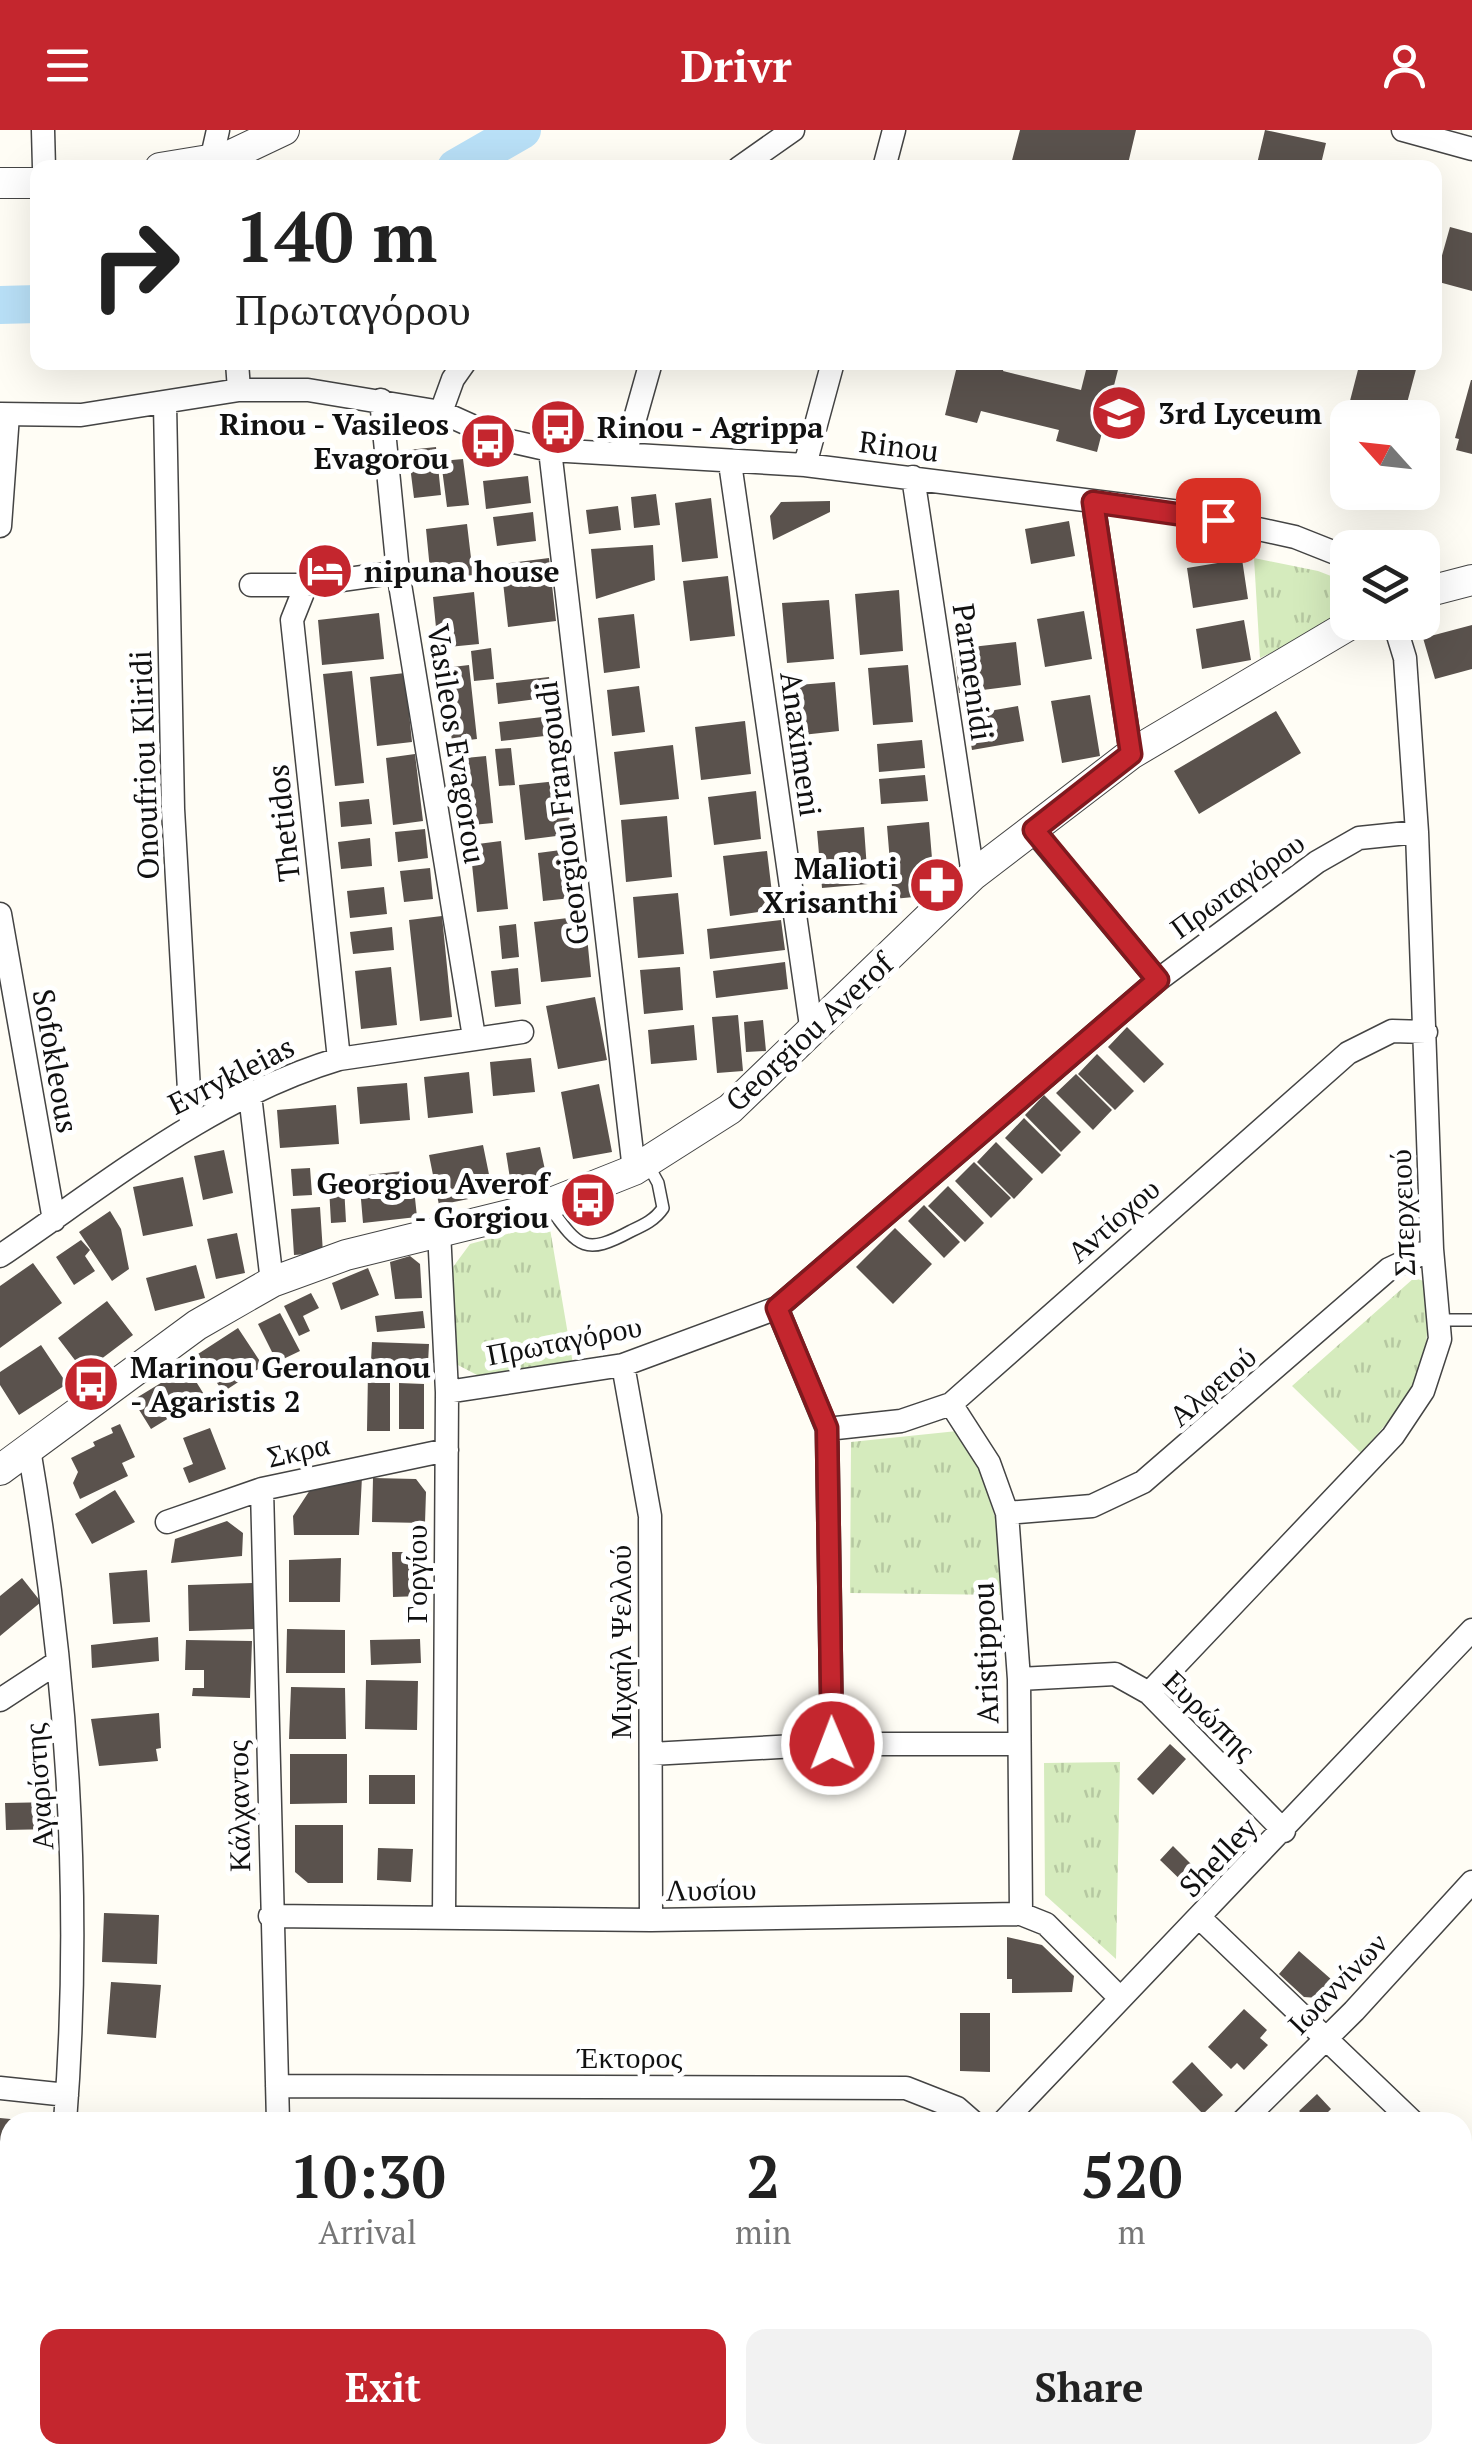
<!DOCTYPE html>
<meta charset="utf-8">
<style>
:root{--surface:#fff;--page:#f2f2f2;--text:#222;--muted:#767676;--accent:#c4262e}
body{margin:0;font-family:"PT Serif",serif;background:var(--page);color:var(--text);height:100vh;display:flex;flex-direction:column;font-size:38px;white-space:nowrap}
*{box-sizing:border-box;margin:0}
p{font-size:32px;color:var(--muted)}
.icon{flex:none;width:55px;height:55px;fill:none;stroke:currentColor;stroke-width:2;stroke-linecap:round;stroke-linejoin:round}
.map{position:relative;flex:1;overflow:hidden}
.drawer{position:absolute;left:0px;top:1982px;width:1472px;height:352px;display:flex;flex-direction:column;background:var(--surface);border-radius:30px 30px 0 0;box-shadow:0 10px 40px #0002}
.drawer>*{flex:none}
.banner{position:absolute;left:30px;top:30px;width:1412px;height:210px;border-radius:20px;box-shadow:0 10px 40px #0002;background:#fff;color:var(--text);overflow:hidden}
.needle{width:65px;rotate:297deg}
.fabs{position:absolute;left:1330px;top:270px;display:grid;gap:20px}
.fabs a{display:grid;place-items:center;width:110px;height:110px;border-radius:20px;background:var(--surface);box-shadow:0 10px 40px #0002;font-size:50px}
.pin{position:absolute;display:grid;place-items:center;width:85px;height:85px;color:#fff;margin:-42px;border-radius:20px;box-shadow:0 5px 15px #0006}
.me{position:absolute;width:110px;margin:-55px;rotate:359deg;stroke-linejoin:round;filter:drop-shadow(0 0 8px #0008)}
.turn{display:flex;align-items:center;gap:35px;height:210px;padding:0 40px;font-size:45px}
.turn .icon{width:130px;height:130px;stroke-width:2.5}
.turn b{display:block;font-size:70px;line-height:85px}
.eta{display:flex;justify-content:space-evenly;align-items:center;height:170px;text-align:center}
.eta b{font-size:60px;font-weight:700;line-height:70px}
.cta{display:flex;gap:20px;margin-top:auto;padding:20px 40px}
.cta a{flex:1;height:115px;border-radius:20px;background:var(--accent);color:#fff;font-size:40px;font-weight:700;line-height:115px;text-align:center}
.cta a+a{background:var(--page);color:var(--text)}
header{display:flex;justify-content:space-between;align-items:center;height:130px;padding:0 40px;background:var(--accent);color:#fff;font-size:45px;font-weight:700}
.map>svg:first-child{display:block}
.park{fill:url(#park-tufts)}
.lines{fill:none;stroke-linecap:round;stroke-linejoin:round}
.river{stroke:#b9e0f7;stroke-width:38}
.building{fill:#5a524d}
.service-casing{stroke:#444;stroke-width:14}
.minor-casing{stroke:#444;stroke-width:25}
.tertiary-casing{stroke:#444;stroke-width:32}
.service{stroke:#fff;stroke-width:11}
.minor{stroke:#fff;stroke-width:22}
.tertiary{stroke:#fff;stroke-width:30}
.route-casing{stroke:#7f191e;stroke-width:25}
.route{stroke:#c4262e;stroke-width:18}
.labels{text-anchor:middle;dominant-baseline:central;stroke-width:10;stroke-linejoin:round;paint-order:stroke}
.poi-label{font-size:30px;font-weight:bold;fill:#111;stroke:#fff;text-anchor:start}
.street-label{font-size:30px;fill:#111;stroke:#fff}
</style>
<header><svg class="icon" aria-label="menu" viewBox="0 0 24 24"><path d="M4 6h16M4 12h16M4 18h16"/></svg>Drivr<svg class="icon" aria-label="person" viewBox="0 0 24 24"><circle cx="12" cy="8" r="4"/><path d="M4 21q1-7 8-7t8 7"/></svg></header>
<div class="map">
<svg width="1472" height="2333" viewBox="0 0 1472 2333">
<defs>
<pattern id="park-tufts" width="24" height="20" patternUnits="userSpaceOnUse" patternTransform="scale(2.5)"><rect width="24" height="20" fill="#d5ebbd"/><path d="M3 7l-1-3M5 7V3M7 7l1-3M15 17l-1-3M17 17v-4M19 17l1-3" fill="none" stroke="#b6c8a1"/></pattern>
</defs>
<rect width="100%" height="100%" fill="#fffdf5"/>
<path class="park" d="M1254 428 1318 441 1344 451C1355 495 1291 513 1260 528Z
M549 1093 573 1234 479 1246 454 1233 453 1137 470 1114Z
M1414 1148 1427 1152C1431 1243 1420 1256 1361 1323L1292 1256Z
M967 1300 1000 1403 1007 1465 850 1463 851 1312Z
M1120 1632 1116 1829 1045 1765 1044 1633Z"/>
<g class="lines">
<path class="river" d="M456 38 522 0
M0 175 38 174"/>
</g>
<path class="building" d="M1020 0H1136L1127 38H1010Z
M1265 0 1326 13 1320 38H1256Z
M1450 97 1472 103V161L1435 151V128L1441 129Z
M958 232H1005L1003 241 1081 260 1088 232H1120L1097 322 1056 311 1059 300 981 281 977 293 945 285Z
M1360 232H1418L1403 288H1348V295L1344 294Z
M1471 250H1472V324L1456 320 1459 309 1455 308Z
M436 317 441 365 414 368 408 320Z
M463 329 469 375 447 377 441 331Z
M528 346 531 373 486 379 483 351Z
M656 364 660 395 634 398 631 367Z
M711 368 718 428 682 432 675 373Z
M830 371V382L773 410 770 386 781 372Z
M618 376 621 400 589 404 586 380Z
M533 382 536 411 497 416 493 387Z
M1069 391 1075 426 1031 434 1025 399Z
M467 394 473 445 431 450 426 399Z
M653 415 655 450 596 469 591 419Z
M549 428 556 491 508 497 501 434Z
M1242 429 1248 469 1193 478 1187 438Z
M728 446 735 506 690 511 683 451Z
M899 460 903 521 860 525 855 464Z
M474 462 479 514 438 518 433 467Z
M829 470 834 529 787 533 782 473Z
M1084 481 1092 529 1045 537 1037 489Z
M379 483 384 529 322 535 318 490Z
M634 484 640 538 604 543 598 488Z
M1244 490 1251 530 1202 539 1196 499Z
M1472 495V539L1435 549 1423 508Z
M1016 512 1021 555 959 563 954 519Z
M491 518 494 549 474 551 471 521Z
M469 535 477 609 452 612 444 538Z
M908 535 913 592 873 595 868 538Z
M352 541 364 653 335 656 323 544Z
M405 543 412 612 377 616 370 547Z
M549 547 552 567 498 574 496 553Z
M835 552 839 601 802 605 798 555Z
M639 556 645 602 612 606 607 560Z
M1090 565 1100 626 1062 633 1051 571Z
M1018 576 1024 611 972 620 966 585Z
M1276 581 1301 623 1199 684 1174 641Z
M560 585 562 604 501 611 499 592Z
M745 591 751 644 701 650 695 597Z
M922 610 925 638 879 642 877 614Z
M673 615 679 669 620 675 614 622Z
M511 618 515 655 499 656 495 619Z
M415 624 423 691 393 695 386 628Z
M486 626 493 693 462 696 455 629Z
M925 645 928 671 881 674 879 649Z
M567 650 572 704 525 710 519 655Z
M756 661 761 709 714 715 708 667Z
M369 669 372 694 341 697 339 672Z
M667 686 672 747 626 752 621 690Z
M929 692 935 765 893 769 887 696Z
M864 697 868 754 822 758 817 701Z
M425 699 428 728 398 732 395 702Z
M370 708 372 736 341 739 338 712Z
M501 711 508 779 477 782 470 715Z
M576 718 581 767 543 771 538 723Z
M767 721 774 780 730 786 723 726Z
M430 738 433 769 404 772 400 741Z
M384 757 387 784 350 788 347 761Z
M678 763 684 824 638 828 633 767Z
M442 786 452 887 420 891 409 790Z
M585 786 591 847 541 852 534 792Z
M781 790 785 820 710 829 707 799Z
M516 794 519 827 502 829 499 796Z
M392 797 394 820 353 824 350 802Z
M785 832 788 859 716 868 713 841Z
M391 837 397 895 361 899 355 841Z
M680 837 683 880 644 884 640 840Z
M518 838 521 874 495 877 491 841Z
M595 867 607 930 558 939 546 876Z
M738 885 743 941 717 943 712 887Z
M763 890 766 921 746 922 744 892Z
M694 895 697 930 651 934 648 900Z
M1127 897 1164 934 1144 953 1108 917Z
M1097 924 1134 961 1115 980 1078 944Z
M531 928 535 962 493 966 490 932Z
M469 942 473 983 428 988 424 947Z
M1076 944 1112 980 1093 1000 1056 963Z
M407 953 410 990 360 994 357 957Z
M599 954 612 1022 573 1029 561 962Z
M1044 965 1081 1002 1061 1022 1025 985Z
M336 975 339 1014 280 1018 277 980Z
M1024 988 1061 1025 1042 1044 1005 1008Z
M996 1012 1033 1049 1014 1069 977 1032Z
M483 1015 493 1064 439 1075 429 1025Z
M540 1017 547 1049 511 1055 506 1023Z
M224 1020 233 1063 203 1070 194 1026Z
M974 1032 1011 1068 991 1088 955 1051Z
M310 1038 312 1065 293 1066 291 1039Z
M412 1040 417 1087 363 1093 359 1046Z
M183 1047 193 1096 143 1106 133 1057Z
M344 1056 346 1092 331 1093 329 1057Z
M948 1056 984 1093 965 1112 928 1076Z
M924 1075 960 1112 944 1128 908 1091Z
M320 1077 323 1123 294 1125 291 1079Z
M110 1081 121 1099 129 1139 112 1151 79 1102Z
M895 1098 932 1134 893 1174 856 1137Z
M237 1103 245 1143 216 1149 207 1109Z
M81 1110 90 1120 85 1126 95 1141 74 1155 56 1127Z
M410 1126 420 1134 422 1168 395 1169 390 1132Z
M33 1133 62 1173 0 1218V1156Z
M196 1135 205 1168 155 1181 146 1148Z
M368 1138 379 1165 341 1180 332 1153Z
M311 1163 319 1178 303 1186 310 1201 299 1206 284 1176Z
M107 1171 133 1205 84 1242 58 1208Z
M423 1181 425 1198 377 1202 375 1186Z
M280 1183 300 1221 277 1232 258 1194Z
M238 1198 263 1236 223 1262 198 1224Z
M372 1212 429 1214 428 1233 371 1231Z
M41 1215 67 1254 19 1285 0 1255V1242Z
M187 1237 205 1266 151 1299 133 1270Z
M368 1241H390V1301H367Z
M399 1253 424 1254V1299H399Z
M120 1294 135 1327 122 1333 128 1346 80 1369 73 1353 78 1342 71 1328 95 1316 93 1312 113 1303 111 1298Z
M210 1298 226 1339 189 1353 183 1338 193 1334 183 1308Z
M362 1347 359 1405H294L293 1386 310 1360Z
M373 1348 416 1349 426 1362 425 1393 372 1392Z
M115 1360 135 1392 92 1414 75 1384Z
M227 1391 243 1403 242 1426 171 1433 175 1409Z
M392 1422H419L420 1466 393 1467Z
M341 1428 340 1472H289V1430Z
M147 1440 150 1492 113 1494 109 1443Z
M22 1448 41 1472 0 1506V1466Z
M253 1453 254 1499 189 1501 188 1455Z
M287 1499 345 1500V1543H286Z
M158 1507 159 1531 92 1538 91 1515Z
M420 1509 421 1533 371 1535 370 1510Z
M186 1510 252 1511 250 1568 192 1566 193 1558H204V1540H185Z
M366 1550 418 1551 417 1600 365 1599Z
M291 1557 345 1558 346 1609H289Z
M159 1583 161 1618 156 1619 158 1631 99 1636 91 1589Z
M1170 1614 1186 1629 1153 1665 1137 1649Z
M290 1624H347V1673L290 1674Z
M369 1645H415V1674H369Z
M55 1672V1699L6 1700 5 1673Z
M295 1695H343V1753H308L295 1742Z
M1173 1716 1205 1748 1192 1761 1160 1730Z
M378 1718 413 1719 411 1752 377 1750Z
M104 1783 159 1785 157 1834 102 1832Z
M1007 1807 1042 1815 1074 1846 1072 1862 1012 1863V1849H1007Z
M1299 1821 1332 1850 1318 1868 1304 1867 1279 1844Z
M111 1852 161 1855 156 1908 107 1904Z
M1244 1879 1267 1900 1260 1908 1268 1915 1244 1940 1237 1933 1231 1939 1208 1917Z
M960 1883H990V1942L960 1941Z
M1192 1932 1223 1965 1203 1984 1172 1952Z
M1317 1964 1331 1979 1318 1992H1310L1299 1981Z
M0 1988 21 1990 10 1992V2027L0 2026Z"/>
<g class="lines">
<g class="service-casing">
<path id="service" d="M548 1075C578 1116 583 1127 631 1101 644 1095 655 1090 663 1078L658 1053 647 1033
M1438 1190H1472"/>
</g>
<g class="minor-casing">
<path id="minor" d="M43 0 44 38
M1403 0 1472 19
M211 31 218 0
M739 38 793 0
M884 38 894 0
M237 232 239 260
M381 270 398 442 474 907
M165 274 173 679 191 995
M441 282 453 249 465 232
M0 284 81 285 239 260H308L441 282 501 309 550 320 805 335 1180 382 1295 407 1348 428
M550 320 634 1040
M625 324 651 232
M730 333 812 903
M805 335 833 232
M913 347 973 745
M1093 372 1131 624
M0 396 8 285
M251 455H306L398 442
M306 455 292 490 339 929
M1033 700 1158 850
M0 784 54 1090
M250 965 272 1152
M439 1101 447 1262 444 1788
M0 1126C108 1053 212 967 339 929L522 902
M777 1178 827 1299 832 1614
M623 1235 650 1386 651 1790
M447 1262 623 1235 777 1178 1158 850 1317 732 1359 708 1417 702
M951 1274 989 1333 1007 1383 1019 1549 1021 1784
M827 1299 901 1291 951 1274 1348 923 1392 901 1426 902
M29 1319C67 1542 83 1766 65 1992
M262 1359 278 1992
M1007 1383 1092 1376 1143 1352 1389 1139 1432 1119
M167 1392 262 1359 447 1320
M1019 1549 1115 1544 1149 1563 1284 1701
M1149 1563 1393 1306 1423 1261 1440 1209 1432 1119 1417 702 1405 528 1394 492
M0 1570 58 1532
M651 1624 832 1614H1018
M270 1786 651 1790 1021 1784 1046 1794 1120 1868
M1201 1789 1413 1992
M277 1956 906 1958 957 1978 973 1992
M0 1958 67 1965
M1003 1992 1472 1500
M1242 1992 1354 1881 1472 1752
M1462 2039 1472 2029
M1462 2268 1472 2258
M418 2327 529 2333
M811 2333 819 2325
M902 2333 910 2325
M1161 2333 1169 2325
M1399 2333 1407 2325"/>
</g>
<g class="tertiary-casing">
<path id="tertiary" d="M160 38 227 27 284 0
M0 53H38
M1422 463 1472 450
M0 1340 197 1195 272 1152 346 1125 541 1077 634 1040 730 979 973 745 1131 624 1354 492"/>
</g>
<use href="#service" class="service"/>
<use href="#minor" class="minor"/>
<use href="#tertiary" class="tertiary"/>
</g>
<g class="lines">
<g class="route-casing">
<path id="route" d="M832 1614 827 1298 777 1178 1158 850 1034 700 1131 624 1093 372 1218 390"/>
</g>
<use href="#route" class="route"/>
</g>
<defs>
<g id="school-disc" transform="scale(2.875)"><circle r="9.5" fill="#c4262e" stroke="#fff"/><path d="M0-5L7-2L0 1L-7-2ZM-4 1L0 2.5L4 1V4Q0 6-4 4Z" fill="#fff"/></g>
<g id="bus-disc" transform="scale(2.875)"><circle r="9.5" fill="#c4262e" stroke="#fff"/><path d="M-5-6H5V4H4V6H2V4H-2V6H-4V4H-5ZM-3.5-4V0h7V-4ZM-3.5 1.2v1.5H-2V1.2ZM2 1.2v1.5H3.5V1.2Z" fill="#fff"/></g>
<g id="hotel-disc" transform="scale(2.875)"><circle r="9.5" fill="#c4262e" stroke="#fff"/><path d="M-6-4.5h1.5V1H6V5H4.5V3h-9V5H-6ZM-4 0a1.8 1.8 0 1 1 3.6 0ZM.5 0V-2.5h3Q6-2.5 6 0Z" fill="#fff"/></g>
<g id="pharmacy-disc" transform="scale(2.875)"><circle r="9.5" fill="#c4262e" stroke="#fff"/><path d="M-2-6h4v4h4v4h-4v4h-4v-4h-4v-4h4Z" fill="#fff"/></g>
</defs>
<g fill-rule="evenodd">
<use href="#school-disc" x="1119" y="283"/>
<use href="#bus-disc" x="558" y="297"/>
<use href="#bus-disc" x="488" y="311"/>
<use href="#hotel-disc" x="325" y="441"/>
<use href="#pharmacy-disc" x="937" y="755"/>
<use href="#bus-disc" x="588" y="1070"/>
<use href="#bus-disc" x="91" y="1254"/>
</g>
<g class="labels">
<g class="poi-label">
<text x="1158" y="283">3rd Lyceum</text>
<text x="449" y="294" text-anchor="end">Rinou - Vasileos<tspan x="449" dy="34">Evagorou</tspan></text>
<text x="597" y="297">Rinou - Agrippa</text>
<text x="364" y="441">nipuna house</text>
<text x="898" y="738" text-anchor="end">Malioti<tspan x="898" dy="34">Xrisanthi</tspan></text>
<text x="549" y="1053" text-anchor="end">Georgiou Averof<tspan x="549" dy="34">- Gorgiou</tspan></text>
<text x="130" y="1237">Marinou Geroulanou<tspan x="130" dy="34">- Agaristis 2</tspan></text>
</g>
<g class="street-label">
<text transform="translate(899 316) rotate(7)">Rinou</text>
<text transform="translate(973 542) rotate(82)">Parmenidi</text>
<text transform="translate(457 614) rotate(81)">Vasileos Evagorou</text>
<text transform="translate(801 614) rotate(82)">Anaximeni</text>
<text transform="translate(144 635) rotate(-92)">Onoufriou Kliridi</text>
<text transform="translate(562 683) rotate(-97)">Georgiou Frangoudi</text>
<text transform="translate(283 693) rotate(-96)">Thetidos</text>
<text transform="translate(1237 755) rotate(-36)">Πρωταγόρου</text>
<text transform="translate(809 902) rotate(-43)">Georgiou Averof</text>
<text transform="translate(56 931) rotate(80)">Sofokleous</text>
<text transform="translate(231 945) rotate(-27)">Evrykleias</text>
<text transform="translate(1402 1083) rotate(-92)">Σπερχειού</text>
<text transform="translate(1113 1090) rotate(-41)">Αντίοχου</text>
<text transform="translate(564 1210) rotate(-11)">Πρωταγόρου</text>
<text transform="translate(1212 1256) rotate(-41)">Αλφειού</text>
<text transform="translate(298 1320) rotate(-13)">Σκρα</text>
<text transform="translate(416 1444) rotate(-90)">Γοργίου</text>
<text transform="translate(620 1512) rotate(-90)">Μιχαήλ Ψελλού</text>
<text transform="translate(985 1523) rotate(-92)">Aristippou</text>
<text transform="translate(1210 1585) rotate(44)">Ευρώπης</text>
<text transform="translate(38 1657) rotate(-94)">Αγαρίστης</text>
<text transform="translate(238 1676) rotate(-91)">Κάλχαντος</text>
<text transform="translate(1218 1727) rotate(-46)">Shelley</text>
<text transform="translate(711 1759) rotate(-1)">Λυσίου</text>
<text transform="translate(1337 1853) rotate(-46)">Ιωαννίνων</text>
<text x="630" y="1927">Έκτορος</text>
</g>
</g>
</svg>
<div class="fabs">
<a><svg class="needle" viewBox="-14 -14 28 28"><path d="M0-13l5 13h-10z" fill="#e53935"/><path d="M0 13l5-13h-10z" fill="#767676"/></svg></a>
<a><svg class="icon" aria-label="layers" viewBox="0 0 24 24"><path d="M12 4l9 5-9 5-9-5zM3 14l9 5 9-5"/></svg></a>
</div>
<div class="pin" style="left:1218px;top:390px;background:#d93025"><svg class="icon" aria-label="arrive" viewBox="0 0 24 24"><path d="M6 21V4h12l-3 4 3 4H6"/></svg></div>
<svg class="me" style="left:832px;top:1614px" viewBox="-20 -20 40 40"><circle r="17" fill="#c4262e" stroke="#fff" stroke-width="3"/><path d="M0-11L8 9 0 5-8 9z" fill="#fff"/></svg>
<div class="banner">
<div class="turn"><svg class="icon" aria-label="right" viewBox="0 0 24 24"><path d="M7 20v-9h11M14 6l5 5-5 5"/></svg><div><b>140 m</b>Πρωταγόρου</div></div>
</div>
<section class="drawer">
<div class="eta">
<div><b>10:30</b><p>Arrival</p></div>
<div><b>2</b><p>min</p></div>
<div><b>520</b><p>m</p></div>
</div>
<div class="cta"><a>Exit</a><a>Share</a></div>
</section>
</div>
